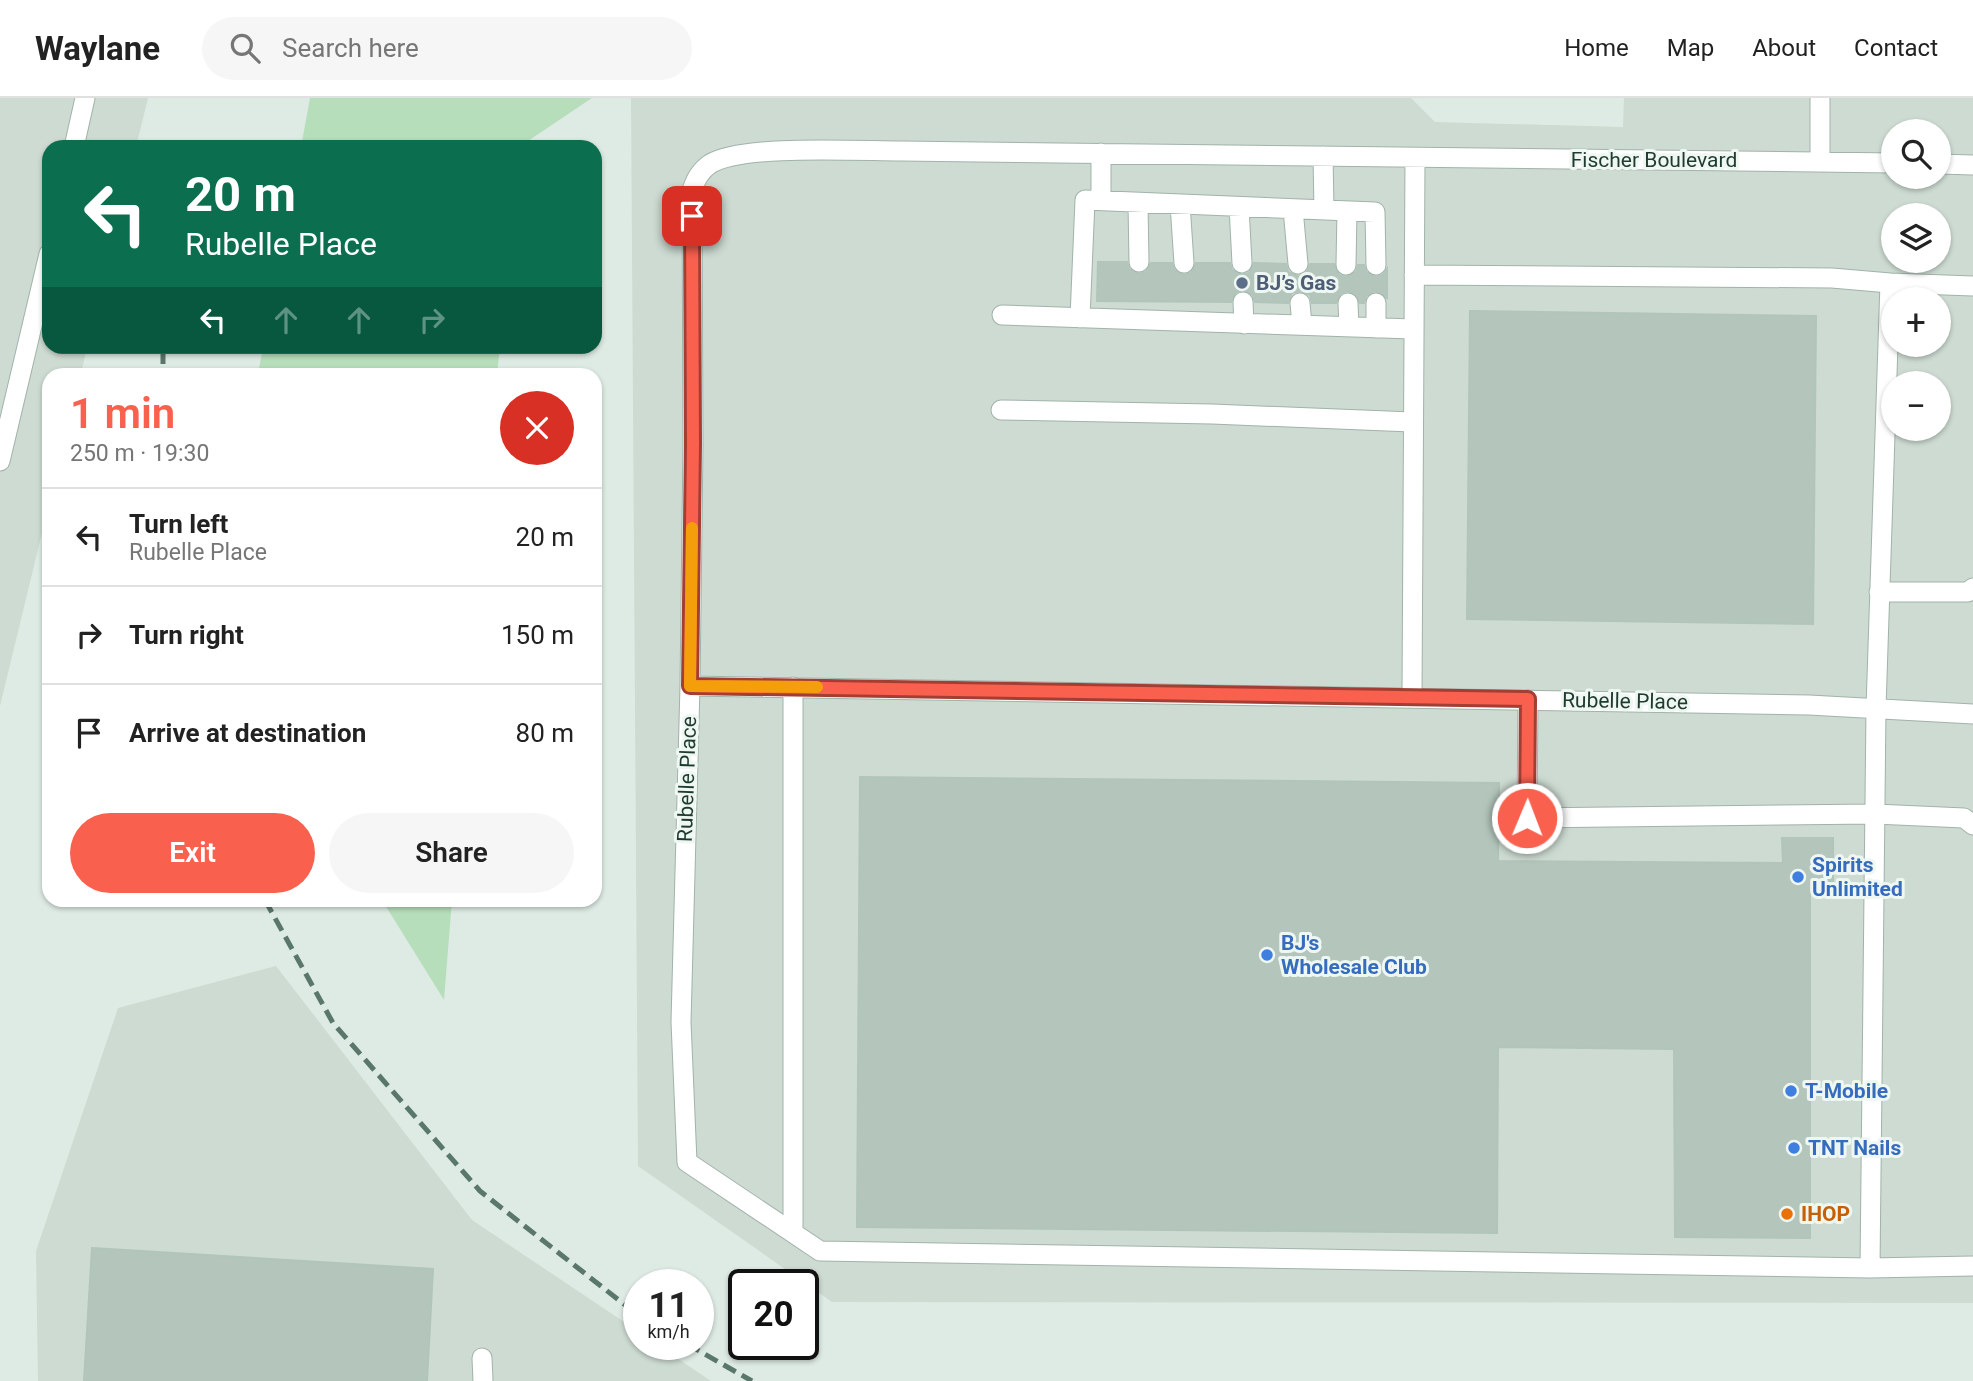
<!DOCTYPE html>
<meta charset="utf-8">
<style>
:root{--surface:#fff;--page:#f6f6f6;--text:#222;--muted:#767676;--line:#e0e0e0;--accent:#f9604e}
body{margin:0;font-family:Roboto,sans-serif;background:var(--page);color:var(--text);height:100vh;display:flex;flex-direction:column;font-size:26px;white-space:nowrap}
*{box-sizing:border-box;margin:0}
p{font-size:23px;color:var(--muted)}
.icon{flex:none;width:38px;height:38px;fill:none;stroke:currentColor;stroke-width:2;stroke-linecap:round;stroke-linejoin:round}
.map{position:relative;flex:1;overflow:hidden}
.details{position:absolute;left:42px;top:270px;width:560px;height:539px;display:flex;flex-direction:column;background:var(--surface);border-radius:21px;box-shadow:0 2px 5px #0004}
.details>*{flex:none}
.banner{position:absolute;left:42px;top:42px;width:560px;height:214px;border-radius:21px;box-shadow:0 2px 5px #0004;background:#0b6e4f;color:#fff;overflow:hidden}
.tools{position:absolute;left:1881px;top:21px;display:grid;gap:14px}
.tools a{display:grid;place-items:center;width:70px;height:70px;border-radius:50%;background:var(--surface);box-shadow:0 2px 5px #0004;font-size:35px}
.speed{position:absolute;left:623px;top:1171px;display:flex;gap:14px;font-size:35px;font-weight:700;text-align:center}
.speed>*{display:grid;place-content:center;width:91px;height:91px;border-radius:50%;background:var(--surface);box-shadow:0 2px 5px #0004;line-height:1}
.speed small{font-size:18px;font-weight:400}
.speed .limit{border:4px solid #111;border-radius:10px;background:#fff;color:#111}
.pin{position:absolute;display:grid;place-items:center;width:60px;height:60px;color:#fff;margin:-30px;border-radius:14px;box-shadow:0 4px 10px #0006}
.me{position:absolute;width:77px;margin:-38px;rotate:1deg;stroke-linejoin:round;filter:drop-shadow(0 0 5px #0008)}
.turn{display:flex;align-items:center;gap:24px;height:147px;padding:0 28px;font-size:32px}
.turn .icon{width:91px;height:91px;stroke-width:2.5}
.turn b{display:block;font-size:49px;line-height:60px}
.lanes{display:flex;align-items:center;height:66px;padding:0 28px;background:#0003;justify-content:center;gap:35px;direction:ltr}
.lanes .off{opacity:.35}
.round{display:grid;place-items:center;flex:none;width:74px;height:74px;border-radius:37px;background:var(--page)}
.overview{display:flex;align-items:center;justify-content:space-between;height:119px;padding:0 28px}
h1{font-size:42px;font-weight:600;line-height:52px;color:var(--accent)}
.cta{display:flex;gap:14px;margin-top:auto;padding:14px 28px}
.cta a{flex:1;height:80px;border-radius:42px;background:var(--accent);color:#fff;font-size:28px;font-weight:600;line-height:80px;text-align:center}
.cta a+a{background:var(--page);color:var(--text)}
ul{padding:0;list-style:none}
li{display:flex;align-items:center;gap:21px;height:98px;padding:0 28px;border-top:2px solid var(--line)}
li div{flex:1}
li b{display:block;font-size:26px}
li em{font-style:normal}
header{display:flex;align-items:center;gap:42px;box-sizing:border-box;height:98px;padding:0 35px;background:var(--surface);border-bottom:2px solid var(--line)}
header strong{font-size:33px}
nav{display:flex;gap:38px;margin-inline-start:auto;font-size:24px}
.search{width:490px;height:63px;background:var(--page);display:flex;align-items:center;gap:18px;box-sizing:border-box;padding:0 24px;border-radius:38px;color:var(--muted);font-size:26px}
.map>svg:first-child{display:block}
.built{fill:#cddbd2;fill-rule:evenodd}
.green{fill:#b6debb}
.building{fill:#b4c6bc;stroke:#b1c5ba;stroke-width:2}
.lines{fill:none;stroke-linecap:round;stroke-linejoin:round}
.lane-casing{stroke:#a1b3aa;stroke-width:21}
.lane{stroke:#fff;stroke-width:19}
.rail{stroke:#59776b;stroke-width:5;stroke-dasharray:14 7;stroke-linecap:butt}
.route-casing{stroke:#a23e33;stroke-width:18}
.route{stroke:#f9604e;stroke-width:12}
.slow{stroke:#f59e0b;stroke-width:12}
.service-dot{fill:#5c6f8a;stroke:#eff7f2;stroke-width:2.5}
.shop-dot{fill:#3f7fe0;stroke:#eff7f2;stroke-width:2.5}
.food-dot{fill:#e8710a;stroke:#eff7f2;stroke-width:2.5}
.labels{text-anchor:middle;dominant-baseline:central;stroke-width:6;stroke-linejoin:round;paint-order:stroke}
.street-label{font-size:21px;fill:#1f3b30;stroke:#eff7f2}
.service-label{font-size:21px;font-weight:bold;fill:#4e5e75;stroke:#eff7f2;text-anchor:start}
.shop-label{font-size:21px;font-weight:bold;fill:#366cbe;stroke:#eff7f2;text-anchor:start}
.food-label{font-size:21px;font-weight:bold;fill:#c56008;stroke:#eff7f2;text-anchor:start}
</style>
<header>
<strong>Waylane</strong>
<div class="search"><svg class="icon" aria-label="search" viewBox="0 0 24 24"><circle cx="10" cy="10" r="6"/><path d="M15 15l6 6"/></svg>Search here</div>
<nav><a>Home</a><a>Map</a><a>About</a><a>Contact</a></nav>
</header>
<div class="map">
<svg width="1973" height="1283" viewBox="0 0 1973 1283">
<rect width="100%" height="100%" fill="#deebe4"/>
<path class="built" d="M0 0H148L136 49H49V248L87 249 81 276H49V406L0 608Z
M631 0H1411L1435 24 1623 29 1624 0H1973V1205L832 1204 638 1068ZM1894 33H1939V79H1894ZM1894 117H1939V163H1894ZM1894 201H1939V247H1894ZM1894 285H1939V331H1894Z
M276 868 472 1122 639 1234V1246H656L711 1283H38L36 1153 118 910Z"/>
<path class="green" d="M310 0H592L519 49H301Z
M263 249V248L500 249 497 276H258Z
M382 802H452L444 902Z"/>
<path class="building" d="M1098 164H1127L1129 171 1139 176 1146 174 1151 165H1172L1174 172 1184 177 1191 175 1196 165H1230L1232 172 1242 177 1249 175 1254 165 1286 166 1288 174 1298 178 1306 176 1310 166H1334L1339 177 1346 179 1356 174 1358 167H1364L1366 174 1376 179 1383 177 1387 171V200L1375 193 1366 198 1364 205H1360L1354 195 1347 193 1341 195 1336 205H1312L1310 197 1300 193 1292 195 1288 205 1255 204 1253 197 1243 192 1236 194 1231 204 1097 203Z
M1470 213 1816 218 1813 526 1467 521Z
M860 679 1499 685 1498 763 1783 765 1782 740H1833V791L1810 792V1140L1675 1139 1674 951 1498 949 1497 1135 857 1129Z
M92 1150 433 1171 427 1283H84Z"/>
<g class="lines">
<g class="lane-casing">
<path id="lane" d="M74 49 85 0
M1101 55V103
M1323 58 1324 112
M1820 63V0
M1939 66 1973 67
M1138 105 1139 164
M1180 106 1184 165
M1239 109 1242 165
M1293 111 1298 166
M1346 167 1347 113
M1414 177 1832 180 1890 185
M1973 188 1890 185 1876 610 1870 1170 820 1153 687 1064 681 924 690 588 1809 607 1973 616
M1243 204 1244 226
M1300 205 1302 227
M1348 205 1349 229
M1376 205V230
M1002 217 1413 231
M1080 220 1085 102 1375 114 1376 167
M1001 312 1212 316 1412 324
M0 363 49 156
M1879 494H1968L1973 490
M690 588 693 347 692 92C696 81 700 73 710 66 742 46 859 53 901 53L1894 65
M1412 599 1415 60
M1528 602 1527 720 1875 716 1964 720 1973 727
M793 1134V589
M1870 1170 1973 1168
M482 1260 483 1283"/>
</g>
<use href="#lane" class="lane"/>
<path class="rail" d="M163 252V276
M265 802 333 925 480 1093 639 1218
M687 1246 752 1283"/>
</g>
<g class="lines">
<g class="route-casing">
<path id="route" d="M692 118 693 346 690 588 1528 601 1527 720"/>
</g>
<use href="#route" class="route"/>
<path class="slow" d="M692 430 690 588 817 589"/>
</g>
<circle class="service-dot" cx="1242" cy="185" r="7"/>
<g class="shop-dot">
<circle cx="1798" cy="779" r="7"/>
<circle cx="1267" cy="857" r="7"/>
<circle cx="1791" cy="993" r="7"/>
<circle cx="1794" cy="1050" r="7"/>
</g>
<circle class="food-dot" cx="1787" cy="1116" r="7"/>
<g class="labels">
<g class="street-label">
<text x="1654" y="62">Fischer Boulevard</text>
<text transform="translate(1625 603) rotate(1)">Rubelle Place</text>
<text transform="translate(687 681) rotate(-88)">Rubelle Place</text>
</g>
<g class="service-label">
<text x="1256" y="185">BJ’s Gas</text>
</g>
<g class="shop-label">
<text x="1812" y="767">Spirits<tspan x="1812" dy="24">Unlimited</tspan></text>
<text x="1281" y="845">BJ's<tspan x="1281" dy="24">Wholesale Club</tspan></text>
<text x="1805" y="993">T-Mobile</text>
<text x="1808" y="1050">TNT Nails</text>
</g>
<g class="food-label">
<text x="1801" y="1116">IHOP</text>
</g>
</g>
</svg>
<div class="tools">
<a><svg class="icon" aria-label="search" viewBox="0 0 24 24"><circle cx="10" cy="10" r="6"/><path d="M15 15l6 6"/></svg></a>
<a><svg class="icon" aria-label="layers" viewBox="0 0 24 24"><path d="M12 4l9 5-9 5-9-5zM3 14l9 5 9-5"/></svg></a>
<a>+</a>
<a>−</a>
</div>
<div class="speed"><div>11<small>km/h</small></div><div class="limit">20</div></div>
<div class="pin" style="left:692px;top:118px;background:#d93025"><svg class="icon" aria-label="arrive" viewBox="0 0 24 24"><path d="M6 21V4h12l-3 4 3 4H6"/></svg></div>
<svg class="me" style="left:1527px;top:720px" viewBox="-20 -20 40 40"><circle r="17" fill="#f9604e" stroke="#fff" stroke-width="3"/><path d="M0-11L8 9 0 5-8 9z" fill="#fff"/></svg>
<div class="banner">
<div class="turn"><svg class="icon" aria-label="left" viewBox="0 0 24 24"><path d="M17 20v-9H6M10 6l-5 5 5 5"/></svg><div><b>20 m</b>Rubelle Place</div></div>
<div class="lanes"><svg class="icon" aria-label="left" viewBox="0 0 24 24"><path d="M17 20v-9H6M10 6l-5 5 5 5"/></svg><svg class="icon off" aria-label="ahead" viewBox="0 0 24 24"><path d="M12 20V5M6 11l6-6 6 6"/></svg><svg class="icon off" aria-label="ahead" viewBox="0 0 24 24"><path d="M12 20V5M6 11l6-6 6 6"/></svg><svg class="icon off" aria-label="right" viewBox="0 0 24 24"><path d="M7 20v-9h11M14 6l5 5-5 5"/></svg></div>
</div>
<section class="details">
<div class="overview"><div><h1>1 min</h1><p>250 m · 19:30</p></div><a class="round" style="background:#d93025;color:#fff"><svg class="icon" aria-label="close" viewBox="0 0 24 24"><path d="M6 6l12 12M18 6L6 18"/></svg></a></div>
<ul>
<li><svg class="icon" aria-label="left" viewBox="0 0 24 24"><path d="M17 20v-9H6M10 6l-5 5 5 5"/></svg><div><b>Turn left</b><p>Rubelle Place</p></div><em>20 m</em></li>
<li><svg class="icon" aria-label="right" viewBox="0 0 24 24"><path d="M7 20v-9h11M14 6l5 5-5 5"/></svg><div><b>Turn right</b></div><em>150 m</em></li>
<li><svg class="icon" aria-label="arrive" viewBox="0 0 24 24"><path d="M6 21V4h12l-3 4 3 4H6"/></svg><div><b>Arrive at destination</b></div><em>80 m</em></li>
</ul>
<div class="cta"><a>Exit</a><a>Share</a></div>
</section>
</div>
